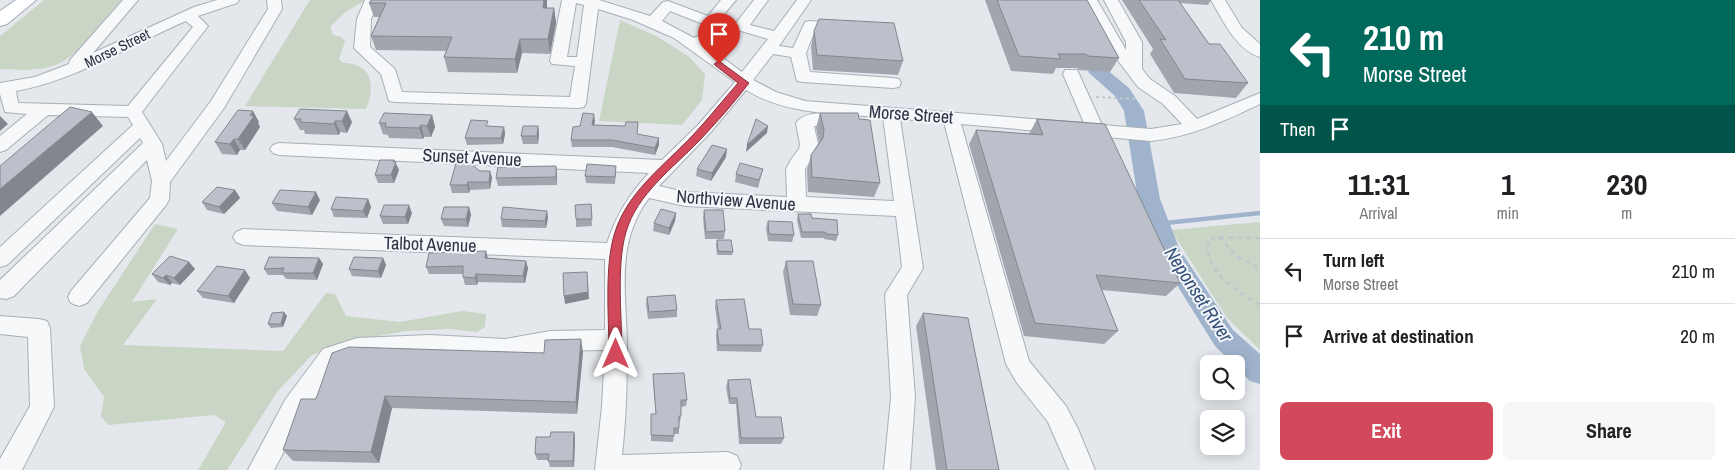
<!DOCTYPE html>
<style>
:root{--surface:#fff;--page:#f6f6f6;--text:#202124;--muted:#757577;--line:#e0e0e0;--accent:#d1495b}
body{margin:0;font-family:"Archivo Narrow",sans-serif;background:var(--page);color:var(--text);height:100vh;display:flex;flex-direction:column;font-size:19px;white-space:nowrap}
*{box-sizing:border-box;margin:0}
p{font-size:16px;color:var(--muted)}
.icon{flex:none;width:28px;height:28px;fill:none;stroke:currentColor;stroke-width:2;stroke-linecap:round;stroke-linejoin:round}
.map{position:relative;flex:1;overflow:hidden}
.panel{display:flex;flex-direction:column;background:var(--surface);width:475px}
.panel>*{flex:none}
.guide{background:#00695c;color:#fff;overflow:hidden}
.fabs{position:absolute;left:1200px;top:355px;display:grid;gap:10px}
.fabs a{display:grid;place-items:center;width:45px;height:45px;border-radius:8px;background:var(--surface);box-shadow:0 2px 12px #0003;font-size:25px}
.pin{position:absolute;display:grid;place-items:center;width:42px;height:42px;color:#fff;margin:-51px -21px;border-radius:50% 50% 50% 0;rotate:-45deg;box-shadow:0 0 5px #0007}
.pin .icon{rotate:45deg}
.me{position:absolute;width:55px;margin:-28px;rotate:0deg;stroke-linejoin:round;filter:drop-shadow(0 0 4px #0008)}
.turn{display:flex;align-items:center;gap:18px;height:105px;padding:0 20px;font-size:22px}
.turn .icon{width:65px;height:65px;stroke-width:2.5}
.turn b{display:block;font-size:35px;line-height:42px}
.then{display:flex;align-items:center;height:48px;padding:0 20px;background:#0003;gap:10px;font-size:19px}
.eta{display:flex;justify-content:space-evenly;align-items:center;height:85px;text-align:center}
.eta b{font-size:30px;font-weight:700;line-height:35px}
.action{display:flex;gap:10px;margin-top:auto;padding:10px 20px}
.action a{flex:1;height:58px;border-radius:8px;background:var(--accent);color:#fff;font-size:20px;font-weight:700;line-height:58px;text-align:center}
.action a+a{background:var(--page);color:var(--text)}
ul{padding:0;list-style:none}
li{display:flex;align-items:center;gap:15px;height:65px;padding:0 20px;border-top:1px solid var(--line)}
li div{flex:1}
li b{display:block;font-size:19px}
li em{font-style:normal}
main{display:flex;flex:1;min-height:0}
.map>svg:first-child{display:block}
.green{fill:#c9d6c5}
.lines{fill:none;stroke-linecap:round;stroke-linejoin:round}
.stream{stroke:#9fb4cc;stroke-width:4.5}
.river{fill:#9fb4cc;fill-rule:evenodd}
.minor-casing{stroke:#a9aeb7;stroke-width:2}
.major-casing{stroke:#a3abb8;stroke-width:2}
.path-far1{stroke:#c2c5cb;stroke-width:2;stroke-dasharray:3 3;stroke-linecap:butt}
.path{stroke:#c2c5cb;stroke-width:2.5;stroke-dasharray:4.5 4.5;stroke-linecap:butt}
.minor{fill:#f7f8fa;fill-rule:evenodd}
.major{fill:#fff;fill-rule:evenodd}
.wall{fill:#a1a5ae}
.shaded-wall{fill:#83868d}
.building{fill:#bbc0ca;stroke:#83868d}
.route{fill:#d1495b;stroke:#882f3b}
.labels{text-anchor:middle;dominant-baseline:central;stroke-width:4;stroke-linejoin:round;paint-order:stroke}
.far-street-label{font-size:15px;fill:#2b3445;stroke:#f4f6f9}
.street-label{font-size:18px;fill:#2b3445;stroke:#f4f6f9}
.water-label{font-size:19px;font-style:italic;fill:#34527a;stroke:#f4f6f9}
</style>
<main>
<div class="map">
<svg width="1260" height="470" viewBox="0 0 1260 470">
<rect width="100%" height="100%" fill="#e4e7ec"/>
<path class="green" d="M44 0H121C105 19 85 47 65 60 47 72 20 70 0 69V36Z
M310 0H366L345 12 330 27 333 35 341 37 345 41 339 59 343 63C372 63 376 86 366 109L245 106Z
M620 20 656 36 688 56 705 74 702 100 682 125 599 121Z
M1260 222V350L1227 318 1171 230Z
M155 224 178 229 132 302 157 299 123 345 283 351 326 293 335 294 346 316 400 322 462 311 486 314 485 327 477 332 450 329 407 331 342 342 311 356 277 392 227 470H198L226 422 214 415 108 425 101 416 104 397 84 369 80 346 98 311Z"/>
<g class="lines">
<path class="stream" d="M1156 224 1260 213"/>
<path class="river" d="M1098 66 1105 68 1129 88 1144 111 1160 199 1180 250 1233 330 1260 354V384L1250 381 1236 367V364H1233L1215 346 1157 253 1138 199 1124 111 1115 96 1088 72 1091 68Z"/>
<g class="minor-casing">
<path id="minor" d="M123 0H138L93 53 194 7 217 0H239L237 3 198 16 208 26 142 112 162 144 166 161 211 101 268 9 267 0H281L282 9 224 108 170 182 169 200 166 205 87 303 79 306 71 303 68 297 71 291 150 198 152 181 147 160 14 296 6 299 0 298V280L143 143 140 138 7 265 0 267V247L133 125 128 117 48 115 6 150 0 152V136L27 114 5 112 0 94V83L35 77 69 64 70 60ZM186 21 193 27 128 106 18 103 16 91C77 80 130 45 186 21Z
M365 0H385L383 3 377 5 371 19 370 47 395 69 402 92 570 97 575 66 552 64 550 61 562 0H599L650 16 663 2 668 1 708 16 721 0H736L719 20 727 23H736L754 0H768L750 25 774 31 797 0H811L779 46 793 48 805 22 810 21 847 24 849 27 847 30H815L806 53 810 72 893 78 899 79 901 83 899 87 893 88 803 82 797 81 791 57 773 54 753 80 776 92 805 101 1084 123 1063 74 1065 70H1077L1079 74 1102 125 1151 129 1182 124 1163 104 1138 87 1113 54 1083 0H1097L1126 50V42L1104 0H1118L1142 42V69L1150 79 1175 96 1197 119 1260 93V104C1224 121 1191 137 1151 141L961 124 1029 361 1066 406 1078 429 1095 470H1069L1048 422 1017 383 1006 364 944 122 900 119 923 268 907 295 915 397 910 470H884L891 397 885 294 902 267 896 216 685 206 649 198C614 245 627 294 627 349 627 384 626 420 622 455L728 452 737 456 741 465 739 470H595L602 406 605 350 550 351 505 359 430 355 357 358 339 364 303 416 274 470H248L285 400 323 349 357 338 430 335 505 339 550 331 605 330V259L243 245 236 242 233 237 236 232 243 229 607 243C616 215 630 193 649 173L279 155 273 153 270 149 273 145 279 143 662 160 698 125 735 82 674 38 633 20 598 9 586 103 584 107 578 108 395 102 389 101 381 74 354 48 357 19ZM576 3 584 5 577 57H567ZM670 11 713 28 694 38 662 21ZM741 31 768 39 742 72 704 44 728 32ZM746 90C787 115 837 114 883 117L894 201 806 197 805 169 817 151 818 144 814 126 842 125 845 121 842 117C829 113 805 110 796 123L800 144 799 149 792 158 786 169 787 197 685 192 659 186 710 133Z
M1211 0H1225L1242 28 1260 44V57C1237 51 1222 19 1211 0Z
M0 316 39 319 47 321 50 328 54 407 22 470H0V459L30 406 28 337 0 334Z"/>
</g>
<g class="major-casing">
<path id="major" d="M16 0H36L7 24 0 26V11Z"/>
</g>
<path class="path-far1" d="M1096 97 1135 99"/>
<path class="path" d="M1219 237 1236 256 1260 269
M1260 238 1216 237 1209 240C1202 271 1237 291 1260 305"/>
<use href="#minor" class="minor"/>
<use href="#major" class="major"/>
</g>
<path class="wall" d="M371 0H547V8H554L556 23 550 54 522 53 517 73 448 72 444 57 447 51 376 50 371 36 379 17H374L369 3Z
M985 0H1087L1119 58 1110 72 1079 70 1077 68H1056L1053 74 1011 71Z
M1122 0H1211L1208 5 1180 3 1209 44 1248 83 1236 98 1174 93 1150 54 1153 49Z
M814 31 903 61 898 75 813 70 811 46Z
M300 109 352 122 347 133 340 132 339 135 305 134 304 130H300L294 119Z
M820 113 859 119 880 183 874 197 808 192 807 170 811 155 819 142 816 128Z
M594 114V125L637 134 659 145 655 155 612 147H572L571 140 580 126Z
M432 115 435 127 431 137H424L423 139 389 138 388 135 383 134 379 123Z
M1037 119 1180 283 1166 296 1102 290 1118 331 1104 344 1024 336 969 144 976 130 1029 134Z
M259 122 258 123 260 127 245 150H240L237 155 222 154 215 142Z
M538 126 539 134 538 144H523L521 136Z
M489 127H504L505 134 503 144 467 145 465 138Z
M726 157 711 181 696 176 697 169Z
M394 160 399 170 394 183H378L375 175Z
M763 169 758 188 735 182 736 174Z
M480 171H490L492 178 490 189 470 190 469 193H452L450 185Z
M616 173 615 184 586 183 585 176Z
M557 174V185L498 186 496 178Z
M235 190 240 198 224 214 207 210 202 202Z
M368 199 371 207 367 218 334 217 331 209Z
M320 200 312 215 277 211 272 203Z
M591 204 592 226 576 227V219Z
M469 207 471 215 468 227 444 226 441 219Z
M704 210 725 231 724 239H705L703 218Z
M547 211 548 218 546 228 502 227 501 219Z
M412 213 408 224H383L380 216Z
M676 213 675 221 669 235 653 231 654 223Z
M798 214 812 218 838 235 836 241 824 239V238H801L797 220Z
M768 221 794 235 792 242 768 241 766 228Z
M717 240 733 252 732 255H717L716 244Z
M319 258 323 264 317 280 286 279 283 275H268L264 269Z
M383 258 386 265 381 278 352 276 349 269Z
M488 259 528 268 525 283 478 282 477 285H465L463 277V274H429L426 267Z
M786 261 821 305 817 316 790 315 783 272Z
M189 262 195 269 180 285 172 283 170 285 158 282 152 274Z
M250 278 234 303 203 298 197 291Z
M647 297 677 310V317L648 319 646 304Z
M716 300 749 329 763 345 761 352 717 351 716 336 717 329H718L715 307Z
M923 313 999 470H936L916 326Z
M287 316 283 327 271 328 268 324Z
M583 352 577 414 392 408 379 463 293 461 283 450 316 399 544 353Z
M653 374 687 400 686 406 681 407V416L680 422H679V434H674L673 442 651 441V414H656L653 381Z
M728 380 756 417 784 438 781 444H739L736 404H729L726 387Z
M574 432 575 438 574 467H550L548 460H537L535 454 550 437Z"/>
<path class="shaded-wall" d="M544 0H547V6L544 22 543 8Z
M554 8 556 23 550 54 548 39Z
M520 39 522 53 517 73 515 59Z
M253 111 259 122 258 123 260 127 245 150 238 139Z
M347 111 352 122 347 133 342 121Z
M92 112 103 126 0 216V189Z
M594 114 595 121 593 132 592 125Z
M432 115 435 127 431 137 427 126Z
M0 116 8 124 0 131Z
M335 121 340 132 339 135 334 124Z
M421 125 424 137 423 139 419 128Z
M538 126 539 134 538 144 537 136Z
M768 126 767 133 746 152 747 145Z
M504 127 505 134 503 144 501 138Z
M659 138V145L655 155V148Z
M234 139 240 150 237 155 230 144Z
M727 149 726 157 711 181 712 173Z
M394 160 399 170 394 183 391 175Z
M556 166 557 174V185L556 177Z
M490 171 492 178 490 189 489 182Z
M468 182 470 190 469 193 467 185Z
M235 190 240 198 224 214 219 207Z
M316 192 320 200 312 215 308 207Z
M368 199 371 207 367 218 363 211Z
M409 205 412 213 408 224 405 217Z
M469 207 471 215 468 227 466 219Z
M547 211 548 218 546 228 545 221Z
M676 213 675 221 669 235V228Z
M486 251 488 259 485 258Z
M319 258 323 264 317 280 313 273Z
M383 258 386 265 381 278 378 271Z
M526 261 528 268 525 283 523 276Z
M189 262 195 269 180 285 174 278Z
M245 270 250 278 234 303 228 296Z
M587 272 589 299 565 304 564 296Z
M476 274 478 282 477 285 475 278Z
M166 275 172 283 170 285 163 278Z
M284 312 287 316 283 327 281 324Z
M581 339 583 352 577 414 576 402Z
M385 396 392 408 379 463 371 452Z
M574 432 575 438 574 467 573 461Z"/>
<path class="building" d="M371 0H544L543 8H554L548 39H520L515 59 444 57 452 37 371 36 386 3H369Z
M997 0H1087L1119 58 1088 56 1086 54H1058L1061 59 1019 56Z
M1139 0H1178L1209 44H1220L1248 83 1185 79 1160 39 1166 40Z
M819 19 894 23 903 61 817 55 814 31Z
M70 107 92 112 0 189V166Z
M300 109 347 111 342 121H335L334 124 300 122 301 119H294Z
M238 110 253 111 250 115 254 116 238 139H234L230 144 215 142Z
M384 113 432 115 427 126 421 125 419 128 385 127 386 123H379Z
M583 113 594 114 592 125 625 126 626 122H638L637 134 659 138 655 148 612 140H571L573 127 580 126Z
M820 113H858L859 119 870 120 880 183 812 177 811 155 823 138 824 130Z
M756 119 768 126 747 145Z
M1037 119 1105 124 1180 283 1096 275 1118 331 1035 323 976 130 1043 135Z
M471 120 488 121 486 126 504 127 501 138H465Z
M523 126H538L537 136H521Z
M712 145 727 149 712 173 697 169Z
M380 160H394L393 162H396L391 175H375Z
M456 163 471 164 480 171H490L489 182H468L467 185H450Z
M740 163 763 169 759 180 736 174Z
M587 164 616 166 615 177 585 176Z
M556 166V177L496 178 498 167Z
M217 187 235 190 219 207 202 202Z
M280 190 316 192 308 207 272 203Z
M336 197 368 199 363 211 331 209Z
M591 204 592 219H576L575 205Z
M384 205H409L405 217 380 216Z
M444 207H469L466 219H441Z
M503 207 547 211 545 221 501 219Z
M661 209 676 213 669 228 654 223Z
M704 210H723L725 231 706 232Z
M798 214H811L812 218 837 220 838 235 826 234 825 232H802Z
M768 221 792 222 794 235 769 234Z
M717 240H731L733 252 718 251Z
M486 251 485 258 526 261 523 276 476 274 475 278 463 277V266L426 267 429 253Z
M170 256 189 262 174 278 166 275 163 278 152 274Z
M269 257 319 258 313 273H282L284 268 264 269Z
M354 257 383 258 378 271 349 269Z
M786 261H813L821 305 793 304Z
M217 266 245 270 228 296 197 291Z
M587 272 588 292 564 296 563 273Z
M675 295 677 310 649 312 647 297Z
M744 299 749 329H761L763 345H719L717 329H721L716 300Z
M284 312 281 324H268L272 313Z
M923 313 968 318 999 470H947Z
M581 339 576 402 385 396 371 452 283 450 301 399H316L332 353 349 347 544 353 545 340Z
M684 373 687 400H681V416H679V428H674V436L651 435V414H656L653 374Z
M750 379 756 417H781L784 438H741L737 398H730L728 380Z
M551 432H574L573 461H548L549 454H535L536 437H550Z"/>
<path class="route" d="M719 61 749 83C734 103 716 123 699 141 673 168 637 194 626 232 616 266 622 318 622 354L620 358 616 360 611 358 609 354C609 318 604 266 615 232 628 191 665 165 693 135 709 118 723 100 738 83L716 66 714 64Z"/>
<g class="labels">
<g class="far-street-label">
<text transform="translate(117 48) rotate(-26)">Morse Street</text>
</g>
<g class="street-label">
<text transform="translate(911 114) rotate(4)">Morse Street</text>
<text transform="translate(472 157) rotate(3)">Sunset Avenue</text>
<text transform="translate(736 200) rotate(4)">Northview Avenue</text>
<text transform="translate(430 244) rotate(2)">Talbot Avenue</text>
</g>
<g class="water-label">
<text transform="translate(1199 294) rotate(57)">Neponset River</text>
</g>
</g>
</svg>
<div class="fabs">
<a><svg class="icon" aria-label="search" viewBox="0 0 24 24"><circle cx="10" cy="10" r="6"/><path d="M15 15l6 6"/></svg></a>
<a><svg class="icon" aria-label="layers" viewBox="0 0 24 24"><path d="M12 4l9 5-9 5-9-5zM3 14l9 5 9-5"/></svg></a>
</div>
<div class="pin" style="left:719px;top:64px;background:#d93025"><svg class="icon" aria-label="arrive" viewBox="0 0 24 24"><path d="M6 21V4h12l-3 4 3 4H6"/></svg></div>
<svg class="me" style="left:616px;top:354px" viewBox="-20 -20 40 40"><path d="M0-17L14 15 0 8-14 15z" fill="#d1495b" stroke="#fff" stroke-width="4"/></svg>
</div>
<section class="panel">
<div class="guide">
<div class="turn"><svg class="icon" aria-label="left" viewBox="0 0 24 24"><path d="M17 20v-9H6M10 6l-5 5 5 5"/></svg><div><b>210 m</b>Morse Street</div></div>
<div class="then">Then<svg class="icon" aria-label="arrive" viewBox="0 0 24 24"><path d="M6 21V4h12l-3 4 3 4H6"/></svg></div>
</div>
<div class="eta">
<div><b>11:31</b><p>Arrival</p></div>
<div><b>1</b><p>min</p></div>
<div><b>230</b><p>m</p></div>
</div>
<ul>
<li><svg class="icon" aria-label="left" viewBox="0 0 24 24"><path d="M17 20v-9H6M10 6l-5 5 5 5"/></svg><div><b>Turn left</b><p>Morse Street</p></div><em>210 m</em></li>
<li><svg class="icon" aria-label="arrive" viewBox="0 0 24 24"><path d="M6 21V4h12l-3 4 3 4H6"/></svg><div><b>Arrive at destination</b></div><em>20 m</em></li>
</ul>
<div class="action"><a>Exit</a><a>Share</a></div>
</section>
</main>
